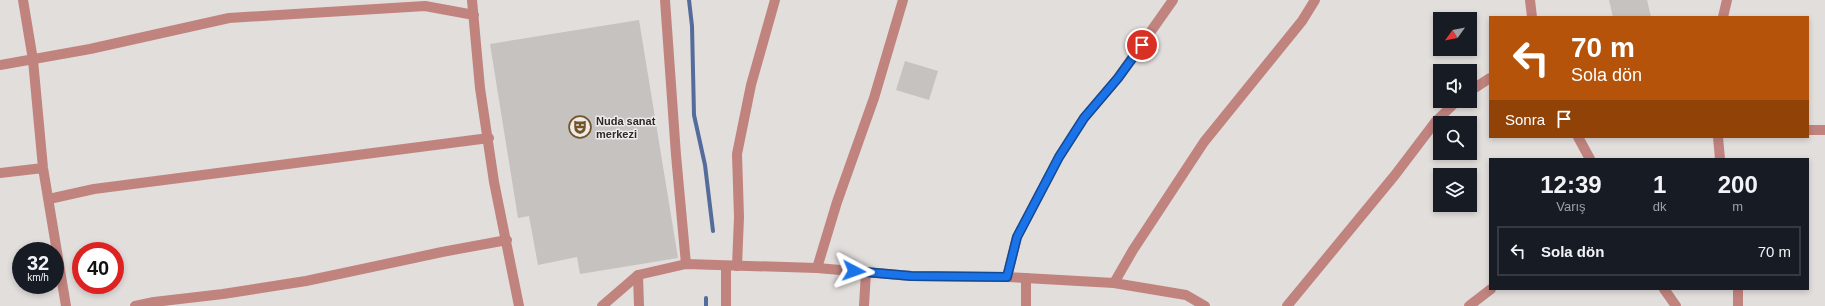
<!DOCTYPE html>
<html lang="tr">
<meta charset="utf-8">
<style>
:root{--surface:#171b24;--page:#20242c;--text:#f1f3f6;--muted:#9ea1a6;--line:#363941}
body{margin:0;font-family:Arial,sans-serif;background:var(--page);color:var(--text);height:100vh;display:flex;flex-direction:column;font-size:15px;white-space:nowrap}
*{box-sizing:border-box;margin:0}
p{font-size:13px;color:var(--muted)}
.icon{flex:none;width:22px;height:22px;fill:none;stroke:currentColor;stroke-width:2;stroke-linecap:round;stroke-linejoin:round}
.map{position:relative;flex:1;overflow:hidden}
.side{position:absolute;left:1489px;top:158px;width:320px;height:132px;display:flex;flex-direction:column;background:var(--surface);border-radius:0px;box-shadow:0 2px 6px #0003}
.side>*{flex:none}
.top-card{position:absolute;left:1489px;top:16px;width:320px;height:122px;border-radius:0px;box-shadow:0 2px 6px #0003;background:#b45309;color:#fff;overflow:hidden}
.needle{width:26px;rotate:237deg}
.tools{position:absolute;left:1433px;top:12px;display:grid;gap:8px}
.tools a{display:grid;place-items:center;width:44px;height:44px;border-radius:0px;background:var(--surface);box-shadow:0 2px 6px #0003;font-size:20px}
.speed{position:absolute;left:12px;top:242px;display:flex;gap:8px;font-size:20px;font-weight:700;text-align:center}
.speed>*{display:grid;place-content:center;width:52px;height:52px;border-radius:50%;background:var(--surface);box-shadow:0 2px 6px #0003;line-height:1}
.speed small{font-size:10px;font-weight:400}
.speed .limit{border:6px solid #d22;background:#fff;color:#111}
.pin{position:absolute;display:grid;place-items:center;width:34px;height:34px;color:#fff;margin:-17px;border:2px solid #fff;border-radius:50%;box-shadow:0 1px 4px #0007}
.me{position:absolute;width:44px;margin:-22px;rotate:94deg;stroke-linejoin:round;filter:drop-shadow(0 0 3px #0008)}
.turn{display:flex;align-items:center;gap:14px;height:84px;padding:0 16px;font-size:18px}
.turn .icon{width:52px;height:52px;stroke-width:2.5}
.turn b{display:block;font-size:28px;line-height:34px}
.then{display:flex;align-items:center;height:38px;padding:0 16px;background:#0003;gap:8px;font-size:15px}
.eta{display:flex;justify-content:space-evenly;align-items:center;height:68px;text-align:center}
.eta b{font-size:24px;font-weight:800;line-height:28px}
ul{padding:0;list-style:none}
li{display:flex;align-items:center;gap:12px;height:50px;margin:0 8px 6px;padding:0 8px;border:2px solid var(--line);border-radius:0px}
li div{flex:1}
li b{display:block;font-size:15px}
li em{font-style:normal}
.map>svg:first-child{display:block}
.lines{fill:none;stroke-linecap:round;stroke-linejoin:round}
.stream{stroke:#546c9b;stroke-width:4}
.building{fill:#c5c2c0}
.minor{stroke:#c0837e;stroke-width:10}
.tertiary{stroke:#c0837e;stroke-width:10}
.route-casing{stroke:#114b97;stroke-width:10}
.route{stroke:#1a73e8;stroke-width:7}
.labels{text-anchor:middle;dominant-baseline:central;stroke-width:3;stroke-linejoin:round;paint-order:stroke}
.poi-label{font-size:11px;font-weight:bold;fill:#2b2a29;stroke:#efebe9;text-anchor:start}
</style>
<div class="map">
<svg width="1825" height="306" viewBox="0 0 1825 306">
<rect width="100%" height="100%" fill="#e1dedc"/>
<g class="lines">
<path class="stream" d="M689 0 692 26 694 115 705 165 713 231
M706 298V306"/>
</g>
<path class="building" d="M1609 0H1647L1651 17H1613Z
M639 20 678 258 580 274 577 257 538 265 529 216 518 218 490 44Z
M905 61 938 71 929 100 896 90Z"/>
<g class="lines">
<path class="minor" d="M23 0 33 60 43 168 66 306
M472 0 480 88 494 182 519 306
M665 0 676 155 686 264
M1530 0 1532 17
M1723 17 1727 0
M0 65 90 49 229 18 425 6 474 15
M1470 91 1490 78
M1808 130H1825
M1578 137 1590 159
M1718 137 1720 159
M0 173 43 168
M49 199 94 189 489 138
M726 266V306
M737 266 739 217 737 154 751 85 775 0
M817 268 837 202 874 98 903 0
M638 275 639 306
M1026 278V306
M1114 283 1133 250 1204 142 1302 21 1315 0
M1664 289 1676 306
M135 306 154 302 223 294 306 281 442 252 507 240
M864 306 866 272
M1287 306 1395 175 1436 121 1457 101
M1469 306 1491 289
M1738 306V289"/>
<path class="tertiary" d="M1007 277 1017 237 1059 157 1084 118 1118 78 1173 0
M602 306 638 275 686 264 817 268 911 276 1007 277 1114 283 1186 295 1205 306"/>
</g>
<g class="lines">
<g class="route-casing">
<path id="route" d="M854 271 911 276 1007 277 1017 237 1059 157 1084 118 1118 78 1142 45"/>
</g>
<use href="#route" class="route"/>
</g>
<defs>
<g id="theatre-ring" transform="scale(1.15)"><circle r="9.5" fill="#efebe9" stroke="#725629" stroke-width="1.5"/><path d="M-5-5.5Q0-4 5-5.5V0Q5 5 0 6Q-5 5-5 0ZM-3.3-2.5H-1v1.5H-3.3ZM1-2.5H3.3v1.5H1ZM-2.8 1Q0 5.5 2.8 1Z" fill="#725629"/></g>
</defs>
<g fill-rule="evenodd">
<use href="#theatre-ring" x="580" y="127"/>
</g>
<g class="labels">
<g class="poi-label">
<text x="596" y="121">Nuda sanat<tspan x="596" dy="13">merkezi</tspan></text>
</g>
</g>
</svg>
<div class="tools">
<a><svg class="needle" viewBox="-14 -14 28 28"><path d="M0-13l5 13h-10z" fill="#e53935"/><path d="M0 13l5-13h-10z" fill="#9ea1a6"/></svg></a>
<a><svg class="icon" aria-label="sound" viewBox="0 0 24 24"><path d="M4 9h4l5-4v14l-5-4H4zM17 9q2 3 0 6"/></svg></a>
<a><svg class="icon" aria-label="search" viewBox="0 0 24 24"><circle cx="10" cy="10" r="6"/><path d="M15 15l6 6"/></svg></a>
<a><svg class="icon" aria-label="layers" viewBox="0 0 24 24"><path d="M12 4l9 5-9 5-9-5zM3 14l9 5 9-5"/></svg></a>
</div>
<div class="speed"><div>32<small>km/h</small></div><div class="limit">40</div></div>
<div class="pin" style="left:1142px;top:45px;background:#d93025"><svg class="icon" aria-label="arrive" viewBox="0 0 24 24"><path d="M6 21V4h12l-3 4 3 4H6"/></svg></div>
<svg class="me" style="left:854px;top:271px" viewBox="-20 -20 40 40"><path d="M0-17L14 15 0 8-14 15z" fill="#1a73e8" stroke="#fff" stroke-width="4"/></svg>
<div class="top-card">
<div class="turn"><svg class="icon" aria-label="left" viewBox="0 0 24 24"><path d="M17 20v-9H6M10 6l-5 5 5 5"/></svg><div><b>70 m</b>Sola dön</div></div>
<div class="then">Sonra<svg class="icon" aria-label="arrive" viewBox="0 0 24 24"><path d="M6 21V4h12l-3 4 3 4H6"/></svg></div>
</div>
<section class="side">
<div class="eta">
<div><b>12:39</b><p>Varış</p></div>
<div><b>1</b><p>dk</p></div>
<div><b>200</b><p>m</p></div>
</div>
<ul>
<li><svg class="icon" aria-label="left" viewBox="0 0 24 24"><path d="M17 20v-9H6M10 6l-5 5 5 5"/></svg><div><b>Sola dön</b></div><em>70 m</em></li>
</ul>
</section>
</div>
